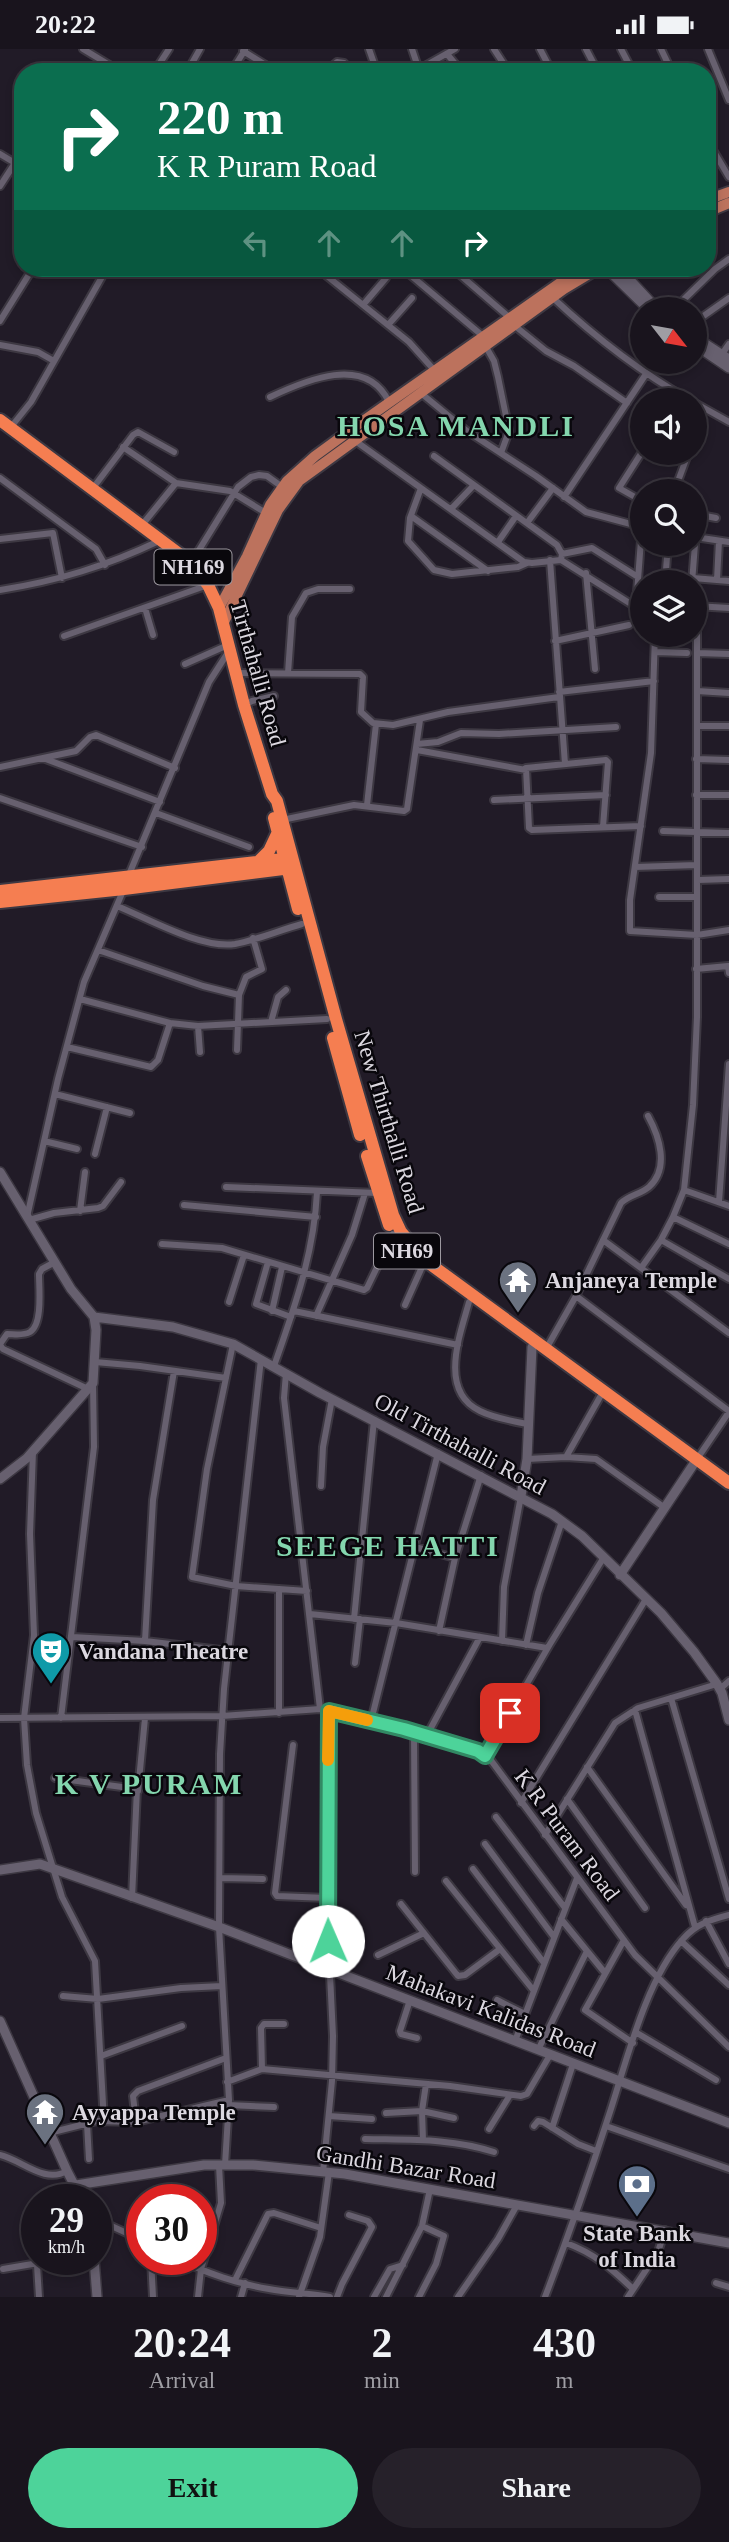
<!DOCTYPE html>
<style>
:root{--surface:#19141d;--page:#26212a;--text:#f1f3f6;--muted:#9f9ea4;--line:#37333b;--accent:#4dd39a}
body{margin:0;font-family:Georgia,serif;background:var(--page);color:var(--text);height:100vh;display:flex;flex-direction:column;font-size:26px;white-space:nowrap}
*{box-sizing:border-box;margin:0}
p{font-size:23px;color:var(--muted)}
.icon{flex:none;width:38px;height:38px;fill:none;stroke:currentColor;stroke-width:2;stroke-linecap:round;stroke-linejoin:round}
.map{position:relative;height:2248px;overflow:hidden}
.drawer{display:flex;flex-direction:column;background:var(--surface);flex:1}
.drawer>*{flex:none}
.guide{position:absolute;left:14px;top:14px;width:702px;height:214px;border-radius:28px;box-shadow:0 4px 10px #0003,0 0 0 2px var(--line);background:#0b6e4f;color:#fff;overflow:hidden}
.needle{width:46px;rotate:121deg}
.buttons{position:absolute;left:630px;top:248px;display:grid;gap:14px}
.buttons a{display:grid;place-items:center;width:77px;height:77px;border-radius:50%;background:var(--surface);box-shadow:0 4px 10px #0003,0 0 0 2px var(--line);font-size:35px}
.speed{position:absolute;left:21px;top:2135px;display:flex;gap:14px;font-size:35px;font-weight:700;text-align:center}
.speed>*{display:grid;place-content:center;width:91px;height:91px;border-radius:50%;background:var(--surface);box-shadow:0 4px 10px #0003,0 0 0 2px var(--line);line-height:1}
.speed small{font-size:18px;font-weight:400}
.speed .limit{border:10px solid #d22;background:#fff;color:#111}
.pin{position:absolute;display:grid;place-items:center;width:60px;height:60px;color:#fff;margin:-30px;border-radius:14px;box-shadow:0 4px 10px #0006}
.me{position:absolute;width:77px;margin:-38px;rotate:359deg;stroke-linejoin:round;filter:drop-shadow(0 0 5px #0008)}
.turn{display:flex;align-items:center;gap:24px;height:147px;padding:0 28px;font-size:32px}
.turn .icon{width:91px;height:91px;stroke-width:2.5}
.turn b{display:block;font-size:49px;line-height:60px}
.lanes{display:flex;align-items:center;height:66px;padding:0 28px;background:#0003;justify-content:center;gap:35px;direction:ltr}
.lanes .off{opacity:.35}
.eta{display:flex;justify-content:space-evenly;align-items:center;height:119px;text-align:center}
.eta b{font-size:42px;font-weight:800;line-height:49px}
.action{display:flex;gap:14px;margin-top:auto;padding:14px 28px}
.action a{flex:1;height:80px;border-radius:42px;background:var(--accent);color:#111;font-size:28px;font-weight:800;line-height:80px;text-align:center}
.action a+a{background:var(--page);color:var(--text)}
.status{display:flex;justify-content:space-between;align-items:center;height:49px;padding:0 35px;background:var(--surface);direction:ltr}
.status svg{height:19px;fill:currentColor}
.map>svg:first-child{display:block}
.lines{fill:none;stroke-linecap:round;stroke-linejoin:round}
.street-casing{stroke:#3d3842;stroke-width:10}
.secondary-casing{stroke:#3d3842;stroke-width:12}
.primary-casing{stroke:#3d3842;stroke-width:14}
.highway-casing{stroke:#3d3842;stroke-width:16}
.street{stroke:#67606f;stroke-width:6}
.secondary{stroke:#67606f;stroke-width:9}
.primary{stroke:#bc725d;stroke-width:10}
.highway{stroke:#f57e51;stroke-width:12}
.route-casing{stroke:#328964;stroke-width:18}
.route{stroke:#4dd39a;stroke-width:12}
.slow{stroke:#f59e0b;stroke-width:12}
.labels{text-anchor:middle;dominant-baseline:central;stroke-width:5;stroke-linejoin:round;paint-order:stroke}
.shield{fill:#09070c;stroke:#9d99a0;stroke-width:2}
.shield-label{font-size:21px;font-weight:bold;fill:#dcd8e0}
.street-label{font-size:23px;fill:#dcd8e0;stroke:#09070c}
.poi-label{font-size:23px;font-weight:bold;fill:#dcd8e0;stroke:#09070c;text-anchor:start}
.district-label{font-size:30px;font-weight:bold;letter-spacing:2px;fill:#84d6ae;stroke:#09070c}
</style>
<div class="status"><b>20:22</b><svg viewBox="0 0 49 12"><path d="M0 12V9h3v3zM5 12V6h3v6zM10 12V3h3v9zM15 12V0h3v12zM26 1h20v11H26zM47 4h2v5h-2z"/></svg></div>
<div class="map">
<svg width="729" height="2248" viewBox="0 0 729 2248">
<rect width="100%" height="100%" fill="#211b27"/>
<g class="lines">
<g class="street-casing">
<path id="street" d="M83 0 121 23
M369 0 377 23
M412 0 419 21
M494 0 509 23
M540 0 552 23
M586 0 598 23
M621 0 633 23
M661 0 672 23
M708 0 729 51
M243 2 277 23
M447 5 462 23
M154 23 169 0
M187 23 200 0
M231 23 245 1
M325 23 337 13 344 14 352 23
M414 23 455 0
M707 91 729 128
M0 105 15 114 0 137
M317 219 409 293 435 322
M402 219 484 288
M452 219 510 269
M552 219 564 230
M553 249C596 289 640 323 691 352
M363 256 386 229
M673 261 715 220 729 210
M0 272 33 219
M695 273 729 249
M388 276 412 249
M515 277 546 302 574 317 627 354
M0 296 38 303 54 312
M486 298 494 312 498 328 509 382 501 404
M722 305 729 295
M422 345 467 382 536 427 586 463 642 478
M270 348C306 331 366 305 389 353
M695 354 729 373
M11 378 31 353 107 219
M354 391 524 513 532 514 561 511 631 555 642 557
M123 398 176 434 230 442 266 464
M642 403 619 439 642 452
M434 407 557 496 562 505 561 511
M0 429 96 500 105 516
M93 439 133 386 138 383 174 403
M421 439 410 469 408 492 434 521 452 525 518 518 527 514
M674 443 688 405
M564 448 646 325
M451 460 474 436
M695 465 716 469
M411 467 488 522
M527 474 553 439
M142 476 176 434
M695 488 729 493
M0 490 53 484 62 529
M498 493 516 467
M562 505 592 499 638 528
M550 511 565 715
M191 514 238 438 251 428 259 426 267 427 281 437
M586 524 595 620
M693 529 729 532
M717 531 719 492
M665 534 668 495
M692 534 695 495
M0 541C58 532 106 517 159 492
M636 557 642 478
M695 557 729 559
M145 559 153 586
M655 586 651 704 630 851V882L697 886 729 881
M64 587 208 536
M555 592 629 576
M655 603 687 604
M697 604 729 605
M185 615 228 596
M236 624 360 625 363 628 361 663 373 674 393 676 448 663 559 648
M288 624 292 568 306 544 318 540H350
M697 642 729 644
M559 643 654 632
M244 656 252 652 274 647
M697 677H729
M417 695 438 693 461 684 499 685 616 678
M417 701 526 721
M43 709 160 753
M696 710 729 711
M0 718 76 702 90 688 96 686 175 719
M696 746H729
M0 749 142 798
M494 751 606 746
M367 756 376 675
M156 764 249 798
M282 771 354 756 404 762 407 760 420 671
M603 778 608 713 606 711 526 719 529 779 532 781 641 777
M663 782 729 784
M635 818 697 816
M128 828 209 633 229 602
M698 831 729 830
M659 848H697
M117 857C149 870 201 900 235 895 257 891 280 881 302 875
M98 901 203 937 239 946
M696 920 728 917 729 924
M80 950 170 974 198 977 327 970
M271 973 278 948 286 941
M198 977 200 1003
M67 998 151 1018 158 1011 170 974
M237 1001 239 946 246 928 262 920 253 889
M55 1045 130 1064
M44 1092 77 1100
M95 1105 107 1058
M226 1138 377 1144
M684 1141 729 1157
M719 1153 729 1015
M184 1156 316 1168
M80 1162 85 1123
M27 1168 58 1030 84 933 123 842
M673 1168 684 1141 693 1056 697 968V557
M29 1171 54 1164 98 1159 103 1157 121 1133
M603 1191 729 1284
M661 1191 729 1230
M162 1195 222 1199 364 1241 367 1239 393 1185
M268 1213 256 1255 291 1268
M641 1219 661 1191 673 1168 729 1195
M576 1247 729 1362
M229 1253 244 1206
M469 1253C460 1286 438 1342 480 1362 494 1369 512 1372 527 1375
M405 1256 422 1218
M272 1262 282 1218
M294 1262 458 1296
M316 1267 352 1186 365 1144
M0 1295 7 1285C14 1285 23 1287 30 1283 43 1275 39 1239 39 1225L42 1220 55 1213
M233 1295 207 1420 192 1528 236 1537 307 1542
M0 1296 3 1300 88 1340
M546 1300 576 1247 621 1154C629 1146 641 1145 649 1138 670 1119 659 1087 648 1067
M95 1313 140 1317 226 1329
M274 1317C294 1260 314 1205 317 1143
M286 1324 284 1349 320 1660
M33 1402 30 1485 34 1586 24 1669 27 1716 36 1764 62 1848 95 1912 104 2073
M566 1408 600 1348
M527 1410 566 1408 596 1410 665 1459
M697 1410 729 1363
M321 1437 323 1398 332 1350
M415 1498 455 1509
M310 1565 396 1574 547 1599
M354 1570 374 1371
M439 1582 455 1509 481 1426
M72 1588 145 1592 229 1602
M145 1592 153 1451 174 1322
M502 1592 504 1538 521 1447
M526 1596 538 1544 562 1472
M355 1614 360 1570
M720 1640 729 1632
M671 1649 729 1850
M635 1661 695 1878
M279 1664V1540
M0 1669 222 1667 320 1660 404 1680 478 1702 490 1710 635 1906 729 1998
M61 1669 94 1398 93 1334
M371 1672 438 1404
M414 1683 415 1823
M426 1688 480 1588
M293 1696 275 1844 277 1847 327 1849
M485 1707 550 1595 604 1508
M587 1718 686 1856
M55 1729 137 1740 132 1849
M138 1742 145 1669
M567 1750 645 1859
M521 1754 646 1550
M496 1768 565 1859
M545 1786 615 1674 638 1659 717 1635
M485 1795 554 1888
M473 1820 544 1914
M220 1829 263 1830
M446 1832 534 1942
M401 1855 458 1927 465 1926 500 1900
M561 1870 605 1924
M706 1872 729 1915
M624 1891 585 1961 633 1994
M681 1892 729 1936
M378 1906 424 1884
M63 1947 98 1950 181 1939 222 1937
M410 1951 400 1982 401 1985 417 1989
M497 1951 525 1965
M637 1984 716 2031
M515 1992 577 1829
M538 2001 587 1902
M101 2007 182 1977
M262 2020 261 1979 264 1975H284
M227 2033 262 2020 450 2037 521 2047 527 2045 550 2006
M228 2056 274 2058
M386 2064 422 2062 454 2069
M329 2067 372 2070
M136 2073 133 2047 138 2042 226 2009
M87 2075 89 2110
M534 2077 538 2072 543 2073 578 2095 596 2102
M606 2077 729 2120
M552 2079 573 2015
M489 2080 510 2046
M49 2084 97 2072 136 2073 229 2051
M365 2090C408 2091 452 2089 494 2103
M423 2091 422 2062 426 2035
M0 2106C22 2111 44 2135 67 2122
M225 2116 229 2051 219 1878 220 1705 224 1640 261 1310
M323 2123 332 2032 333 1987 327 1864 329 1662
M96 2170 142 2191
M566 2194C594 2204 612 2220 633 2240
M151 2210 153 2248
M179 2210C205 2224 239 2235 269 2240 290 2244 310 2244 330 2248
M37 2216 39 2248
M3 2220 62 2210
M235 2231 268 2165 274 2164 321 2179
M716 2234 729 2238
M198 2248 201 2220 221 2154 219 2116
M241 2248 245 2234
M299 2248 320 2188 329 2123
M337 2248 342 2235 372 2178 368 2172 349 2166
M374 2248 390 2220 403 2216
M386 2248 422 2177 430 2140
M419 2248 436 2215 444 2187 422 2177
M458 2248 498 2190 517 2156
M545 2248C568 2188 589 2128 609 2066 626 2014 646 1930 683 1890 696 1875 710 1871 729 1866
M628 2248 658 2203 665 2181"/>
</g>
<g class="secondary-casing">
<path id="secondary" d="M606 219 649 261
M619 219 658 261
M695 288 729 310
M695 296 729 319
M0 1123 71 1240 94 1268 96 1281 93 1334 27 1409 0 1430
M94 1268 173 1278 233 1295 320 1344 552 1465 582 1487 661 1564 694 1603 717 1635 722 1644 729 1671
M521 1447 527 1410 532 1298
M620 1526 697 1410
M0 1821 40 1815 219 1878 729 2074
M0 1972 67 2122 82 2151
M76 2136 204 2116H253L345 2125 729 2194
M94 2210 97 2248"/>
</g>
<g class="primary-casing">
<path id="primary" d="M707 151 729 143
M707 163 729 154
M219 559 247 507 270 456 287 432 315 407 363 372 581 219
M224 573 278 461 299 432 564 240 599 219"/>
</g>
<g class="highway-casing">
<path id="highway" d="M0 371 190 513 208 536 219 559 244 656 272 745 277 752 336 970 393 1166 401 1183 426 1212 729 1434
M274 769 298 860
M257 814 269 802 277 785
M0 842 292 809
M0 853 124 840 291 819
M333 989 360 1086
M367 1107 389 1176"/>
</g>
<use href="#street" class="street"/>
<use href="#secondary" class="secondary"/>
<use href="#primary" class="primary"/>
<use href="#highway" class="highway"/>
</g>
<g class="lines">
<g class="route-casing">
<path id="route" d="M328 1892 329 1662 404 1680 478 1702 485 1707 510 1664"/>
</g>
<use href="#route" class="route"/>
<path class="slow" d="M328 1711 329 1662 367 1671"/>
</g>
<defs>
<g id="temple-pin" transform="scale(2.0125)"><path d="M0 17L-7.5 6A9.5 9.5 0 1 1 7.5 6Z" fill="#6b7280" stroke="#09070c"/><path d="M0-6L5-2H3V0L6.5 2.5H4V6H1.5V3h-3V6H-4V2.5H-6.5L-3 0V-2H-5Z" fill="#fff"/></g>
<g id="theatre-pin" transform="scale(2.0125)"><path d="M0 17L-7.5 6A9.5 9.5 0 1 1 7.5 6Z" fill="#0f9aa8" stroke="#09070c"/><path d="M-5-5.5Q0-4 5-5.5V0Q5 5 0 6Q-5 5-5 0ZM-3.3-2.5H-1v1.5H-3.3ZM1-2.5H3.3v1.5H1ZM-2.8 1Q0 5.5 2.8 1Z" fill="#fff"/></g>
<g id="bank-pin" transform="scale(2.0125)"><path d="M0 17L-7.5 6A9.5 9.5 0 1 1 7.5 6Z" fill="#5c6f8a" stroke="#09070c"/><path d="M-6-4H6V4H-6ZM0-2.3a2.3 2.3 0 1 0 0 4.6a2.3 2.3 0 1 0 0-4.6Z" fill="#fff"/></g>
</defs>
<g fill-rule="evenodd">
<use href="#temple-pin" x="518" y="1231"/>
<use href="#theatre-pin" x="51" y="1602"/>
<use href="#temple-pin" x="45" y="2063"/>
<use href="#bank-pin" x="637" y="2135"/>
</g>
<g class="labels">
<g class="shield">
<rect x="154.5" y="500.5" width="77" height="35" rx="5"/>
<rect x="374" y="1184.5" width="66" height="35" rx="5"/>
</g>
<g class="shield-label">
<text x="193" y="518">NH169</text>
<text x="407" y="1202">NH69</text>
</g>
<g class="street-label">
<text transform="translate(258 624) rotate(74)">Tirthahalli Road</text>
<text transform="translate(389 1073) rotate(73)">New Thirthalli Road</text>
<text transform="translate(460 1395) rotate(28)">Old Tirthahalli Road</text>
<text transform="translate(567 1786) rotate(53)">K R Puram Road</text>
<text transform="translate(491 1962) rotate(21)">Mahakavi Kalidas Road</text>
<text transform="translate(406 2118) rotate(9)">Gandhi Bazar Road</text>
</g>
<g class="poi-label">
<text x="545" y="1231">Anjaneya Temple</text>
<text x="78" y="1602">Vandana Theatre</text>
<text x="72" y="2063">Ayyappa Temple</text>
<text x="637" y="2184" text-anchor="middle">State Bank<tspan x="637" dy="26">of India</tspan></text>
</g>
<g class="district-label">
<text x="456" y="376">HOSA MANDLI</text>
<text x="388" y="1496">SEEGE HATTI</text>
<text x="149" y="1734">K V PURAM</text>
</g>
</g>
</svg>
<div class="buttons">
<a><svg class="needle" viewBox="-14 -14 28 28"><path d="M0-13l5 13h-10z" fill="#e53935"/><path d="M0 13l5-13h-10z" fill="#9f9ea4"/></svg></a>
<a><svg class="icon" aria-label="sound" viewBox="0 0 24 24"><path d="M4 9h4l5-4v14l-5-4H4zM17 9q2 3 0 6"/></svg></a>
<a><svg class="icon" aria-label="search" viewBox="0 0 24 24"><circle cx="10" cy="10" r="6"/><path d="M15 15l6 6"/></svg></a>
<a><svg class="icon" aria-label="layers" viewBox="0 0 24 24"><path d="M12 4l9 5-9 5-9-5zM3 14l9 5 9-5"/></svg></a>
</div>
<div class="speed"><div>29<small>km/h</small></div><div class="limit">30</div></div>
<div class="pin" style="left:510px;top:1664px;background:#d93025"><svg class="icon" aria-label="arrive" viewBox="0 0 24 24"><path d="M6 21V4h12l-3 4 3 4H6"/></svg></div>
<svg class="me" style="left:328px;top:1892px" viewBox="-20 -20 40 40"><circle r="19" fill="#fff"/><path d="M0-13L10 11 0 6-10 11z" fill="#4dd39a"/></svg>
<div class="guide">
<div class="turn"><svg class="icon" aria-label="right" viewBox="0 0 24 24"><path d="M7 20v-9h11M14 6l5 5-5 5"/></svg><div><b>220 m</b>K R Puram Road</div></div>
<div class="lanes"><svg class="icon off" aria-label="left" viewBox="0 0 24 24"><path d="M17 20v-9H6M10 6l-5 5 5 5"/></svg><svg class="icon off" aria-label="ahead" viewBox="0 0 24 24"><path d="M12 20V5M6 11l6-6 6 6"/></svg><svg class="icon off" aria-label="ahead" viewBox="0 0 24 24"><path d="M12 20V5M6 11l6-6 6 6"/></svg><svg class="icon" aria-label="right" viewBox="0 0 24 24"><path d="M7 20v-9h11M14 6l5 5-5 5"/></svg></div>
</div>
</div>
<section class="drawer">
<div class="eta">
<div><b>20:24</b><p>Arrival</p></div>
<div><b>2</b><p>min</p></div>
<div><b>430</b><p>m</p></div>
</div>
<div class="action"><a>Exit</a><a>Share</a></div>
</section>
